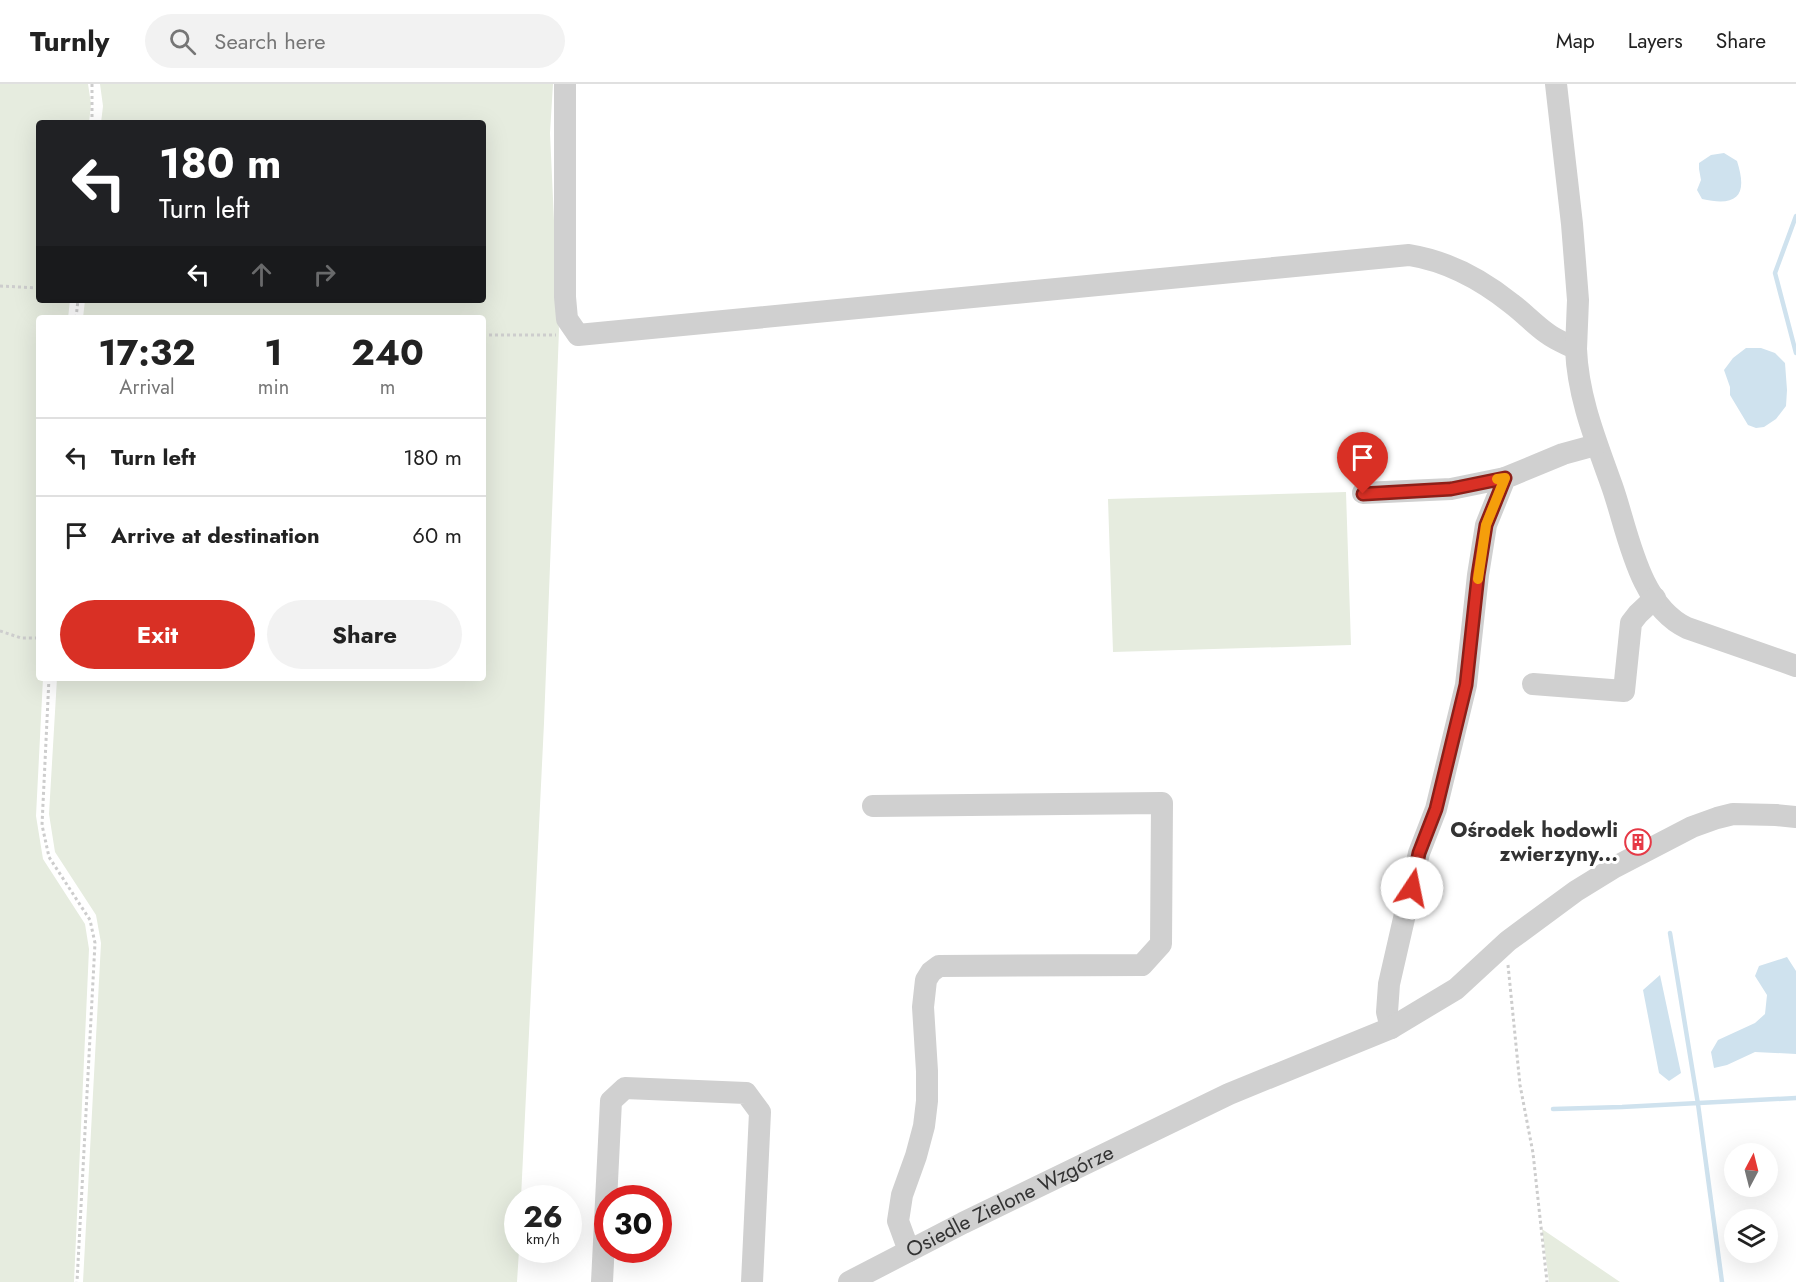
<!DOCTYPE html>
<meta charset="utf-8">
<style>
:root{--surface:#fff;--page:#f2f2f2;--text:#222;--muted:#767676;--line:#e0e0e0;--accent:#d93025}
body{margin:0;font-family:Jost,sans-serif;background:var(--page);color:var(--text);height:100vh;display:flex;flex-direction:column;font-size:22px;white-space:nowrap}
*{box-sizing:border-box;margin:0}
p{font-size:20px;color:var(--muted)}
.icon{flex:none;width:33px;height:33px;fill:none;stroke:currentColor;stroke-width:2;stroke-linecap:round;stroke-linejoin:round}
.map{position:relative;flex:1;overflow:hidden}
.details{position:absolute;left:36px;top:231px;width:450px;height:366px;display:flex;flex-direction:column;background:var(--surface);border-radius:6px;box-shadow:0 6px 24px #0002}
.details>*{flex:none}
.hud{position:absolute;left:36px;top:36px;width:450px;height:183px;border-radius:6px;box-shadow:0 6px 24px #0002;background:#202124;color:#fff;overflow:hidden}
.needle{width:39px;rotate:7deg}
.controls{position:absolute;left:1724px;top:1059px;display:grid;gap:12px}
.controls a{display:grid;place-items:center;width:54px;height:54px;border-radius:50%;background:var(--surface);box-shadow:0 6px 24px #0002;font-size:30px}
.speed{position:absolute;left:504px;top:1101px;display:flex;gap:12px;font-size:30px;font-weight:700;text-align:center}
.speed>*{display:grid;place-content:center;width:78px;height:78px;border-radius:50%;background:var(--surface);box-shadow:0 6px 24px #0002;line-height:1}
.speed small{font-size:15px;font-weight:400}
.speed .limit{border:9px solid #d22;background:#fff;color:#111}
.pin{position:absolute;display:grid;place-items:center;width:51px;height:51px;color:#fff;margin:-62px -26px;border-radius:50% 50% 50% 0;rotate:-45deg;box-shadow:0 0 6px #0007}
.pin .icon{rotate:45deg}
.me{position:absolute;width:66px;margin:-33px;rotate:11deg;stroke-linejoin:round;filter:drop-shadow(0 0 4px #0008)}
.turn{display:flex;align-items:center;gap:21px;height:126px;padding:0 24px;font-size:27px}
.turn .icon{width:78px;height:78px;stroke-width:2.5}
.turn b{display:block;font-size:42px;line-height:51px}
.lanes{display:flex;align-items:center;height:57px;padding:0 24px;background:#0003;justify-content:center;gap:30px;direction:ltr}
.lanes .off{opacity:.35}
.eta{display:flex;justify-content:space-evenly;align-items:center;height:102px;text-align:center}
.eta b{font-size:36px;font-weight:700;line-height:42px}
.cta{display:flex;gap:12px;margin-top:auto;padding:12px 24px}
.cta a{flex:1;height:69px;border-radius:36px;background:var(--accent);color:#fff;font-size:24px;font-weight:700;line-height:69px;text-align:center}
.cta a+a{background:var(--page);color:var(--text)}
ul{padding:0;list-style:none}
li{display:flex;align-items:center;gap:18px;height:78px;padding:0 24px;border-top:2px solid var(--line)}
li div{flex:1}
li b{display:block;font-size:22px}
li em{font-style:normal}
header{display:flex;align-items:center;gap:36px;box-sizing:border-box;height:84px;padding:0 30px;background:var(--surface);border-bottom:2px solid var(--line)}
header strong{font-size:28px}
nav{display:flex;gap:33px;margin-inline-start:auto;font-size:21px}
.search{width:420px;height:54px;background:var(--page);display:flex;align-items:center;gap:15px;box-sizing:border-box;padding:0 21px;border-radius:33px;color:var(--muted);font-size:22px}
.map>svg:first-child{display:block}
.green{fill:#e6ecdf}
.water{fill:#cfe2ee}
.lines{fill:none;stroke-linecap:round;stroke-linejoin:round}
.stream{stroke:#cfe2ee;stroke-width:4.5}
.path{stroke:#cdcdcd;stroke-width:3;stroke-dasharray:3 3;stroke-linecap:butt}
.minor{stroke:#d0d0d0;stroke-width:22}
.route-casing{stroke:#8d1f18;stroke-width:15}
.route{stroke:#d93025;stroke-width:10}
.slow{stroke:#f59e0b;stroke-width:10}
.labels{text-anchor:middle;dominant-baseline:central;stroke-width:6;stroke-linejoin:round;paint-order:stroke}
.poi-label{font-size:21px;font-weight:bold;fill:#333;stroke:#fff;text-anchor:end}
.street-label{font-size:21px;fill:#333;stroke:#fff}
</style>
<header>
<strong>Turnly</strong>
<div class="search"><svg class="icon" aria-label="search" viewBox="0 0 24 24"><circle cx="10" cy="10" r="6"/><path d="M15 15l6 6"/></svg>Search here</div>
<nav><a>Map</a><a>Layers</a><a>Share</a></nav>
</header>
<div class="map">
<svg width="1796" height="1198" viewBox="0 0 1796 1198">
<rect width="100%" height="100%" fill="#fff"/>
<path class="green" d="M0 0H88L91 20 89 39H39V216H70L68 234H39V594H43L36 732 43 775 85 840 89 865 74 1198H0Z
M100 0H553L550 49 559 246 544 639 521 1114H518L519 1166 517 1198H83L101 859 96 831 55 768 49 730 57 594H483V234H83L85 216H483V39H101L103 22Z
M1346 408 1351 561 1113 568 1108 415Z
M1542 1145 1620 1198H1549Z"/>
<path class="water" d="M1724 69 1737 77C1748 111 1738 123 1702 115L1697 106 1701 96 1699 85V79L1711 71Z
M1746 264H1761L1775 269 1785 279 1787 306 1786 322 1776 335 1764 343 1756 344 1748 341 1730 311V303L1724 286 1733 274Z
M1787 873 1796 887V970L1755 968 1727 981 1714 984 1711 968 1718 956 1755 939 1765 930 1767 911 1755 892 1759 882Z
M1660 891 1681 989 1669 997 1659 989 1643 906Z"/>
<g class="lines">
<path class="stream" d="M1796 132 1775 189 1796 269
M1670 849 1698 1020 1722 1198
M1553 1025 1622 1023 1796 1014"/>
<path class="path" d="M92 0V39
M0 202 39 204
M76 234 78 216
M483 251H556
M0 547 21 554H39
M49 594 42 741 49 773 90 836 95 859 77 1198
M1508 881 1520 1001 1533 1069 1547 1198"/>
<g class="minor">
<path d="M565 0V213L567 235 578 251 1409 171C1447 177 1482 196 1512 220 1524 229 1535 241 1548 250 1556 256 1567 260 1576 265 1578 314 1596 357 1612 402 1628 447 1638 521 1687 544L1796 582"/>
<path d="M1556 0 1572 140 1578 216 1576 265"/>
<path d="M1363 409 1451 405 1505 394"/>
<path d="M1533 600 1624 607 1631 539 1638 530 1655 514"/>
<path d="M873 722 1162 719 1161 860 1142 881 939 882 931 888 926 896 923 923 927 987V1017L924 1042 916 1072 902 1111 898 1137 909 1167"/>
<path d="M1391 944 1387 928 1389 900 1419 769 1436 725 1466 601 1478 491 1486 441 1505 394 1563 370 1596 361"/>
<path d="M602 1198 611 1017 625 1004 746 1009 760 1028 752 1198"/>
<path id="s1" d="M849 1198 963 1139 1229 1010 1391 944 1456 905 1508 857 1576 807 1615 783 1692 743 1717 734 1733 730 1776 731 1796 733"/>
</g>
</g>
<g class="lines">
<g class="route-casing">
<path id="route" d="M1363 410 1451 405 1505 394 1486 441 1478 491 1466 601 1436 725 1419 769 1412 804"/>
</g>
<use href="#route" class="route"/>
<path class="slow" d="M1478 495 1486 441 1505 394 1497 395"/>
</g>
<defs>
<g id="building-ring" transform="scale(1.35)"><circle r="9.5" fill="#fff" stroke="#e63946" stroke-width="1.5"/><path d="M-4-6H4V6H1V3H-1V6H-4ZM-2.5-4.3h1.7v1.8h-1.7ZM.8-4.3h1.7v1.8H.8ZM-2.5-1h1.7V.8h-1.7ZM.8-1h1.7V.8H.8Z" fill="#e63946"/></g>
</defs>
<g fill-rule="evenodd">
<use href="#building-ring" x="1638" y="758"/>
</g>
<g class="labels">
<g class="poi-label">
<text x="1618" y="746">Ośrodek hodowli<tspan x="1618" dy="24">zwierzyny...</tspan></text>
</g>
<g class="street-label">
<text stroke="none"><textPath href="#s1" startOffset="180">Osiedle Zielone Wzgórze</textPath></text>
</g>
</g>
</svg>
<div class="controls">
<a><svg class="needle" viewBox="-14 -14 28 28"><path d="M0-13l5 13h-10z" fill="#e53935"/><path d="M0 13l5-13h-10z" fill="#767676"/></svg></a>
<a><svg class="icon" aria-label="layers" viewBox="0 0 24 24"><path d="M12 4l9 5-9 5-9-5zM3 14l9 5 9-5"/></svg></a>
</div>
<div class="speed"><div>26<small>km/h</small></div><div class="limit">30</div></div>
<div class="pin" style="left:1363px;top:410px;background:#d93025"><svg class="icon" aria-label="arrive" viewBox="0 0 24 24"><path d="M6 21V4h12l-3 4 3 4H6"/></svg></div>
<svg class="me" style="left:1412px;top:804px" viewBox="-20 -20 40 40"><circle r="19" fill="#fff"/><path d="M0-13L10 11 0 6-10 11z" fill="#d93025"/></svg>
<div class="hud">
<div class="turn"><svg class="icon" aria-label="left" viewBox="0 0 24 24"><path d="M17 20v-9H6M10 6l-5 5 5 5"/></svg><div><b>180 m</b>Turn left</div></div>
<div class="lanes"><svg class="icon" aria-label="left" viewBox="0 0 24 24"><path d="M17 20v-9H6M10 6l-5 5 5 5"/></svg><svg class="icon off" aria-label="ahead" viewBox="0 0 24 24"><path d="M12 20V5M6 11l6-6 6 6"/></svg><svg class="icon off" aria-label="right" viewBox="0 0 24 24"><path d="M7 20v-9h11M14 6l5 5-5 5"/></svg></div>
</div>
<section class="details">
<div class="eta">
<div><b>17:32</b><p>Arrival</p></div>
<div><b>1</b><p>min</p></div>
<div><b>240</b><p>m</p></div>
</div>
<ul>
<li><svg class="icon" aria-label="left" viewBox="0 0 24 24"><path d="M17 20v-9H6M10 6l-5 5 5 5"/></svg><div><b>Turn left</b></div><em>180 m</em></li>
<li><svg class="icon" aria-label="arrive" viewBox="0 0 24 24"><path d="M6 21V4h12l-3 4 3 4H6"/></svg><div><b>Arrive at destination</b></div><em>60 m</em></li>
</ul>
<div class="cta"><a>Exit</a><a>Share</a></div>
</section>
</div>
